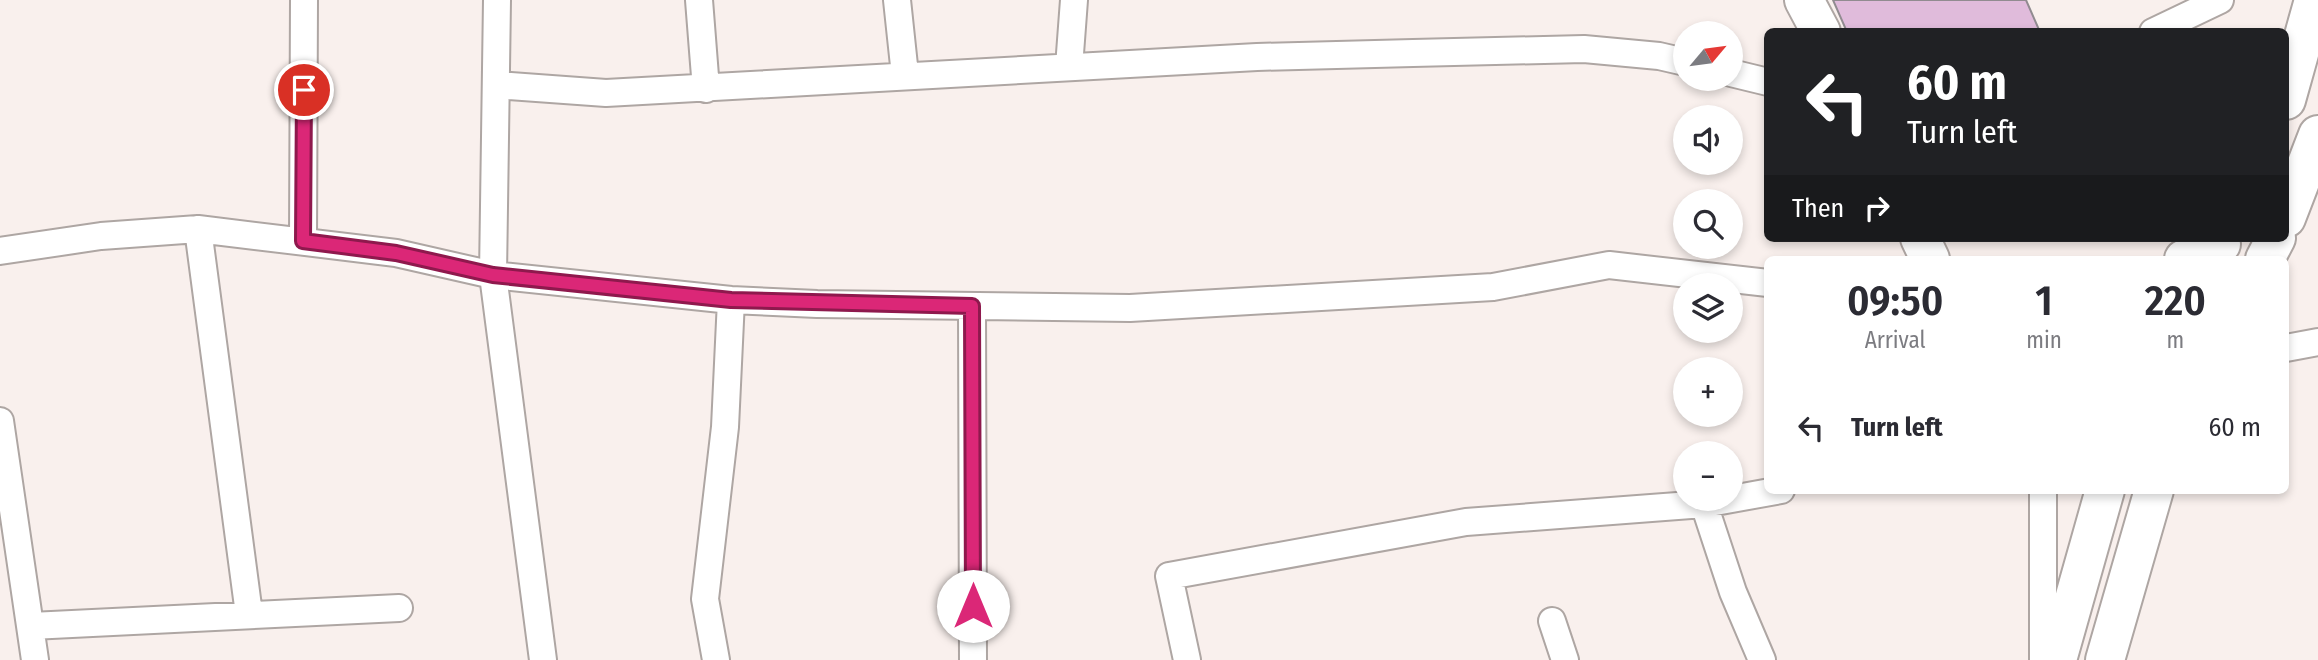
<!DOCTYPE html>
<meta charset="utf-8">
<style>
:root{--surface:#fff;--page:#f2f2f3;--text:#2b2b33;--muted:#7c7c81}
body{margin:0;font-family:"Fira Sans Condensed",sans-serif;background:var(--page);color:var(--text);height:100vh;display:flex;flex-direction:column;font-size:26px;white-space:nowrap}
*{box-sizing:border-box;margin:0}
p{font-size:23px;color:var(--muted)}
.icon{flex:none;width:38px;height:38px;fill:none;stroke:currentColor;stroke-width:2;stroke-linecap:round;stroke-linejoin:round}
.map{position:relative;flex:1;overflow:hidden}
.drawer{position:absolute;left:1764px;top:256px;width:525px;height:238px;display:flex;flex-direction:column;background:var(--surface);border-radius:10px;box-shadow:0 4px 10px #0003}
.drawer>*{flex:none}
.banner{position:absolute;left:1764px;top:28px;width:525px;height:214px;border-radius:10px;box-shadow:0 4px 10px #0003;background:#202124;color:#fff;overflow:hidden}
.needle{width:46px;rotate:61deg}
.controls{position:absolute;left:1673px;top:21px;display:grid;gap:14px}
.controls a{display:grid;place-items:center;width:70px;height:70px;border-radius:50%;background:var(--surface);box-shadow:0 4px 10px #0003;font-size:35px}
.pin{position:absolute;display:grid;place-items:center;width:60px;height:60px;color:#fff;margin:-30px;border:4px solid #fff;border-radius:50%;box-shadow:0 2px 7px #0007}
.me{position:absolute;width:77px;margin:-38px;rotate:0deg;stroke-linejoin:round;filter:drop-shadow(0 0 5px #0008)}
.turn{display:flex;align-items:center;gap:24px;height:147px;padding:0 28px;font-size:32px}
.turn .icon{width:91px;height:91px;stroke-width:2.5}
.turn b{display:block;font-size:49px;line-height:60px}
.then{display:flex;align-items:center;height:66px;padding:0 28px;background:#0003;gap:14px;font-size:26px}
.eta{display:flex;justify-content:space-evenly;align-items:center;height:119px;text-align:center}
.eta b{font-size:42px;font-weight:600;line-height:49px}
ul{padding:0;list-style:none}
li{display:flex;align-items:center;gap:21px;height:105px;padding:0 28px}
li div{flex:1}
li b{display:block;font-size:26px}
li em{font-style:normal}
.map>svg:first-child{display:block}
.building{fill:#e0bbdb;stroke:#918b90;stroke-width:2}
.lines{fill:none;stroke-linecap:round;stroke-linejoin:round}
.street-casing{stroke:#aea6a3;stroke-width:30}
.secondary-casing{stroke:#aea6a3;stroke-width:42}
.street{stroke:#fff;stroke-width:26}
.secondary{stroke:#fff;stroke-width:38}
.route-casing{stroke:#8e194d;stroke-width:18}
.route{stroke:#db2777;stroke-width:12}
</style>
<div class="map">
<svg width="2318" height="660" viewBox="0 0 2318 660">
<rect width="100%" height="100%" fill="#f9f0ed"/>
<path class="building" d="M1833 0H2026L2040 32H1847Z"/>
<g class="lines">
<g class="street-casing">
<path id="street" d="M497 0 493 275 543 660
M699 0 706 89
M897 0 905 75
M2153 32 2220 0
M1069 67 1074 0
M1731 73 1768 82
M496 85 606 93 1257 57 1413 53 1584 49 1659 56 1685 62
M198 229 249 614
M303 241 304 0
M0 251 101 236 198 229 396 253 493 275 731 300 817 304 1130 308 1493 287 1609 265 1768 283
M972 306 973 660
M2286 348 2318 342
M0 421 35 660
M1704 504 1733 592 1762 660
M1552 621 1565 660
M31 626 399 608
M716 660 705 599 725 427 731 300
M1187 660 1169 576 1466 522 1704 504 1781 490
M2043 660V490"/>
</g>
<g class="secondary-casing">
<path id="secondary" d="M1804 0 1821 32
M2286 100 2314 0
M2286 218 2318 135
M1920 238 1930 259
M2184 259 2221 244
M2265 259 2276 238
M2057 660 2105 490
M2105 660 2154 490"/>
</g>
<use href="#street" class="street"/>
<use href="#secondary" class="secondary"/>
</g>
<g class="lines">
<g class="route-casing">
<path id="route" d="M304 90 303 241 396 253 493 275 731 300 972 306 973 606"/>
</g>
<use href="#route" class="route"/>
</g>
</svg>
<div class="controls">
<a><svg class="needle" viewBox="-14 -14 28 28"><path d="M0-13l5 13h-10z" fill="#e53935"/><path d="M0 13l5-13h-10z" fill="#7c7c81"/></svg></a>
<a><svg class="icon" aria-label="sound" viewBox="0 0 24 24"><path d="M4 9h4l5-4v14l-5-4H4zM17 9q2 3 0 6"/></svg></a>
<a><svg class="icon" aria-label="search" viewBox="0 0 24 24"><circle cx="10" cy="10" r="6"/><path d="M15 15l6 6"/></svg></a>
<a><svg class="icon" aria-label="layers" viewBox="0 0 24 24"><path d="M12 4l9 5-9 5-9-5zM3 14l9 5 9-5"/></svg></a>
<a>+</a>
<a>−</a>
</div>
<div class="pin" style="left:304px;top:90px;background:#d93025"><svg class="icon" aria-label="arrive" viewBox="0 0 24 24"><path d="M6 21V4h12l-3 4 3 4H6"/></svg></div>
<svg class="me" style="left:973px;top:606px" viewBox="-20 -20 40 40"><circle r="19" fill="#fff"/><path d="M0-13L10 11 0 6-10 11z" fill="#db2777"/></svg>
<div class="banner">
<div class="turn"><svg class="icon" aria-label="left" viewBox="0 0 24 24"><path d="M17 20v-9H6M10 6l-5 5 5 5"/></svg><div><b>60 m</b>Turn left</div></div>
<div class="then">Then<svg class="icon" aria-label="right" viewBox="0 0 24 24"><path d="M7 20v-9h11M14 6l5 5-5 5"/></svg></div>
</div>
<section class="drawer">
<div class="eta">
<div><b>09:50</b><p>Arrival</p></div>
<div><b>1</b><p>min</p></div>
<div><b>220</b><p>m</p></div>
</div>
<ul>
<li><svg class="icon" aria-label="left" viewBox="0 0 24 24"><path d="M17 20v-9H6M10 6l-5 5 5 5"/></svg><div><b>Turn left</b></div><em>60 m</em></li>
</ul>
</section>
</div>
